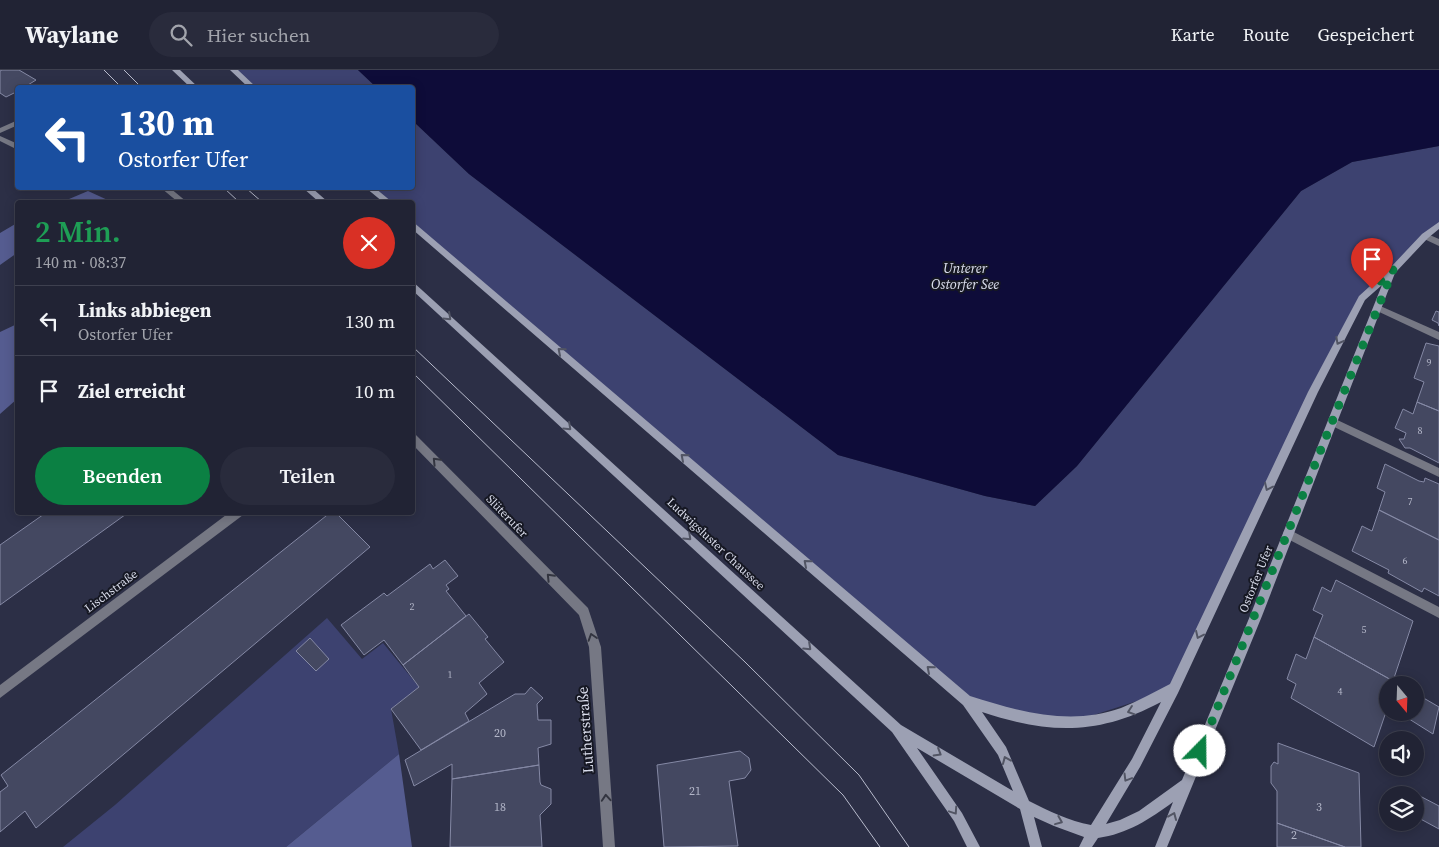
<!DOCTYPE html>
<html lang="de">
<meta charset="utf-8">
<style>
:root{--surface:#212334;--page:#292b3c;--text:#f1f3f6;--muted:#a2a4ac;--line:#3e404f;--accent:#0b8043}
body{margin:0;font-family:"Source Serif 4",serif;background:var(--page);color:var(--text);height:100vh;display:flex;flex-direction:column;font-size:19px;white-space:nowrap}
*{box-sizing:border-box;margin:0}
p{font-size:16px;color:var(--muted)}
.icon{flex:none;width:28px;height:28px;fill:none;stroke:currentColor;stroke-width:2;stroke-linecap:round;stroke-linejoin:round}
.map{position:relative;flex:1;overflow:hidden}
.panel{position:absolute;left:15px;top:130px;width:400px;height:315px;display:flex;flex-direction:column;background:var(--surface);border-radius:5px;box-shadow:0 2px 12px #0003,0 0 0 1px var(--line)}
.panel>*{flex:none}
.hud{position:absolute;left:15px;top:15px;width:400px;height:105px;border-radius:5px;box-shadow:0 2px 12px #0003,0 0 0 1px var(--line);background:#1a4fa0;color:#fff;overflow:hidden}
.needle{width:32px;rotate:161deg}
.tools{position:absolute;left:1379px;top:606px;display:grid;gap:10px}
.tools a{display:grid;place-items:center;width:45px;height:45px;border-radius:50%;background:var(--surface);box-shadow:0 2px 12px #0003,0 0 0 1px var(--line);font-size:25px}
.pin{position:absolute;display:grid;place-items:center;width:42px;height:42px;color:#fff;margin:-51px -21px;border-radius:50% 50% 50% 0;rotate:-45deg;box-shadow:0 0 5px #0007}
.pin .icon{rotate:45deg}
.me{position:absolute;width:55px;margin:-28px;rotate:22deg;stroke-linejoin:round;filter:drop-shadow(0 0 4px #0008)}
.turn{display:flex;align-items:center;gap:18px;height:105px;padding:0 20px;font-size:22px}
.turn .icon{width:65px;height:65px;stroke-width:2.5}
.turn b{display:block;font-size:35px;line-height:42px}
.round{display:grid;place-items:center;flex:none;width:52px;height:52px;border-radius:26px;background:var(--page)}
.overview{display:flex;align-items:center;justify-content:space-between;height:85px;padding:0 20px}
h1{font-size:30px;font-weight:600;line-height:38px;color:#1e9e55}
.action{display:flex;gap:10px;margin-top:auto;padding:10px 20px}
.action a{flex:1;height:58px;border-radius:30px;background:var(--accent);color:#fff;font-size:20px;font-weight:600;line-height:58px;text-align:center}
.action a+a{background:var(--page);color:var(--text)}
ul{padding:0;list-style:none}
li{display:flex;align-items:center;gap:15px;height:70px;padding:0 20px;border-top:1px solid var(--line)}
li div{flex:1}
li b{display:block;font-size:19px}
li em{font-style:normal}
header{display:flex;align-items:center;gap:30px;box-sizing:border-box;height:70px;padding:0 25px;background:var(--surface);border-bottom:1px solid var(--line)}
header strong{font-size:24px}
nav{display:flex;gap:28px;margin-inline-start:auto;font-size:18px}
.search{width:350px;height:45px;background:var(--page);display:flex;align-items:center;gap:12px;box-sizing:border-box;padding:0 18px;border-radius:28px;color:var(--muted);font-size:19px}
.map>svg:first-child{display:block}
.green{fill:#3d4270}
.forest{fill:#555c90}
.water{fill:#0e0c39}
.building{fill:#444861;stroke:#8589a5}
.lines{fill:none;stroke-linecap:round;stroke-linejoin:round}
.lane{fill:#767884;fill-rule:evenodd}
.street{fill:#767884;fill-rule:evenodd}
.secondary{fill:#9ca0b3;fill-rule:evenodd}
.tram{stroke:#b8bbcc;stroke-width:1}
.oneway{stroke:#525564}
.oneway2{stroke:#333540}
.route{stroke:#0b8043;stroke-width:9;stroke-dasharray:0 16.2}
.labels{text-anchor:middle;dominant-baseline:central;stroke-width:4;stroke-linejoin:round;paint-order:stroke}
.number-label{font-size:10px;fill:#b3b6c8}
.street-label{font-size:12px;fill:#d8dbea;stroke:#161823}
.near-number-label{font-size:12px;fill:#b3b6c8}
.water-label{font-size:14px;font-style:italic;fill:#dde0f0;stroke:#161823}
.near-street-label{font-size:15px;fill:#d8dbea;stroke:#161823}
</style>
<header>
<strong>Waylane</strong>
<div class="search"><svg class="icon" aria-label="search" viewBox="0 0 24 24"><circle cx="10" cy="10" r="6"/><path d="M15 15l6 6"/></svg>Hier suchen</div>
<nav><a>Karte</a><a>Route</a><a>Gespeichert</a></nav>
</header>
<div class="map">
<svg width="1439" height="777" viewBox="0 0 1439 777">
<rect width="100%" height="100%" fill="#2c2f46"/>
<path class="green" d="M234 0H358L376 17H254Z
M413 51 469 104 838 385 985 426 1035 436 1077 396 1301 121 1352 92 1439 76V155L1362 228 1174 619 1063 655 967 631 413 154 412 132H388L370 118H412Z
M327 548 362 589 383 573 419 617 391 639 399 684 286 777H63L115 735Z"/>
<path class="forest" d="M88 121 112 132H62Z
M17 153V183L0 195V163Z
M17 254V329L0 344V262Z
M399 684 412 777H286Z"/>
<path class="water" d="M358 0H1439V76L1352 92 1301 121 1077 396 1035 436 985 426 838 385 469 104 413 51 412 18 376 17Z"/>
<path class="building" d="M2 0H19L36 10 23 18H18V21L6 27 0 23V1Z
M1436 241 1439 242V256L1438 253 1432 250Z
M1426 273 1439 276V341L1417 332 1424 312 1414 308Z
M1417 332 1439 341V393L1410 378H1405L1399 369H1404L1406 363 1395 358 1403 339 1413 344Z
M1385 394 1419 411 1424 412 1425 408 1439 414V470L1379 440 1385 422 1377 418Z
M1379 440 1439 470V526L1424 518 1422 522 1388 503 1389 500 1352 481 1362 456 1372 461Z
M47 442H129L0 535V475Z
M331 442H335L370 477 36 758 25 741 0 762V722L8 716 1 705Z
M445 490 458 506 446 515 449 519 446 521 466 546 403 595 384 570 364 585 341 555 384 523 387 526 430 494 433 499Z
M1336 510 1413 551 1393 611 1314 567 1323 545 1313 540 1322 517 1331 522Z
M469 544 488 567 485 569 504 592 479 613 487 624 465 643 469 651 421 680 391 639 419 617 403 595Z
M1314 567 1395 612 1394 615H1388V636L1374 677 1291 628 1296 614 1287 609 1296 584 1306 589Z
M310 568 329 589 316 601 296 581Z
M531 617 543 628 537 634 538 650H551V674L538 678 539 695 452 709V694L414 716 405 690 515 624H525Z
M1415 623 1439 637 1433 664 1398 642H1415Z
M1278 673 1359 703 1361 777H1345L1277 753V721L1271 713V696L1274 692 1278 694Z
M740 681 749 688 751 700 745 708 729 711 738 776 664 777 657 695Z
M539 695 540 712 541 715 551 719V734L540 745 542 777H450L452 709Z
M1418 725 1439 736V759L1415 746Z
M1277 753 1345 777H1277Z"/>
<g class="lines">
<path class="lane" d="M18 50V55L0 63V58Z
M0 66 18 74V80L0 71Z
M1425 163 1439 169V176L1422 168V164Z
M1378 235 1439 262V270L1375 240 1374 238Z
M1333 348 1439 398V407L1330 355 1328 352 1330 349Z
M1288 459 1439 537V548L1284 467 1283 464 1284 461Z"/>
<path class="street" d="M161 118H170L187 132H178Z
M412 363 415 364 588 538 601 577 615 777H603L589 577 579 545 412 374Z
M230 442H244L243 445 0 628V615Z"/>
<path class="secondary" d="M172 0H180L199 18H191Z
M230 0H238L257 18H249Z
M303 118H312L328 132H319Z
M366 118H375L392 132H383Z
M412 151 970 626C1020 642 1071 656 1121 638 1138 631 1154 622 1170 614L1308 322 1359 226 1390 198 1422 164 1439 152V159L1428 168 1395 203 1262 546 1167 777H1155L1173 732C1150 749 1127 764 1098 768L1092 777H1079L1084 767 1054 756 1034 747 1042 777H1030L1020 739 917 678 962 743 980 777H967L954 751 892 662 412 220V211L901 655 1013 721 998 685 963 635 412 159ZM1382 215 1250 546 1182 710 1139 741 1120 750 1106 754 1140 697 1178 623 1318 322 1365 230ZM1161 632 1132 689 1091 755C1069 751 1049 741 1029 731L1006 677 982 642C1049 664 1097 666 1161 632Z"/>
<path class="tram" d="M104 0 122 18
M124 0 142 18
M224 118 239 132
M246 118 262 132
M412 276 745 592 859 705 909 777
M412 302 843 725 880 777"/>
</g>
<defs><path id="oneway-chevron" d="M-2-3.5L2.5 0L-2 3.5" fill="none" stroke-width="1.6" stroke-linecap="round" stroke-linejoin="round" transform="scale(1.25)"/></defs>
<g class="oneway">
<use href="#oneway-chevron" transform="translate(448 247) rotate(43)"/>
<use href="#oneway-chevron" transform="translate(1339 271) rotate(118)"/>
<use href="#oneway-chevron" transform="translate(561 281) rotate(-139)"/>
<use href="#oneway-chevron" transform="translate(568 357) rotate(43)"/>
<use href="#oneway-chevron" transform="translate(684 387) rotate(-139)"/>
<use href="#oneway-chevron" transform="translate(1268 417) rotate(115)"/>
<use href="#oneway-chevron" transform="translate(688 467) rotate(43)"/>
<use href="#oneway-chevron" transform="translate(807 493) rotate(-139)"/>
<use href="#oneway-chevron" transform="translate(1199 565) rotate(115)"/>
<use href="#oneway-chevron" transform="translate(808 577) rotate(43)"/>
<use href="#oneway-chevron" transform="translate(930 599) rotate(-139)"/>
<use href="#oneway-chevron" transform="translate(1131 641) rotate(161)"/>
<use href="#oneway-chevron" transform="translate(938 683) rotate(31)"/>
<use href="#oneway-chevron" transform="translate(1006 690) rotate(-113)"/>
<use href="#oneway-chevron" transform="translate(1127 708) rotate(121)"/>
<use href="#oneway-chevron" transform="translate(954 741) rotate(56)"/>
<use href="#oneway-chevron" transform="translate(1173 746) rotate(-67)"/>
<use href="#oneway-chevron" transform="translate(1059 751) rotate(22)"/>
</g>
<g class="oneway2">
<use href="#oneway-chevron" transform="translate(436 391) rotate(-134)"/>
<use href="#oneway-chevron" transform="translate(550 507) rotate(-134)"/>
<use href="#oneway-chevron" transform="translate(592 567) rotate(-108)"/>
<use href="#oneway-chevron" transform="translate(606 728) rotate(-94)"/>
</g>
<g class="lines">
<path class="route" d="M1200 681 1393 200 1372 219"/>
</g>
<g class="labels">
<g class="number-label">
<text x="1429" y="292">9</text>
<text x="1420" y="360">8</text>
<text x="1410" y="431">7</text>
<text x="1405" y="490">6</text>
<text x="412" y="536">2</text>
<text x="1364" y="559">5</text>
<text x="450" y="604">1</text>
<text x="1340" y="621">4</text>
</g>
<g class="street-label">
<text transform="translate(507 446) rotate(46)">Slüterufer</text>
<text transform="translate(716 474) rotate(43)">Ludwigsluster Chaussee</text>
<text transform="translate(1256 509) rotate(-68)">Ostorfer Ufer</text>
<text transform="translate(111 521) rotate(-37)">Lischstraße</text>
</g>
<g class="near-number-label">
<text x="500" y="663">20</text>
<text x="695" y="721">21</text>
<text x="500" y="737">18</text>
<text x="1319" y="737">3</text>
<text x="1294" y="765">2</text>
</g>
<g class="water-label">
<text x="965" y="198">Unterer<tspan x="965" dy="16">Ostorfer See</tspan></text>
</g>
<g class="near-street-label">
<text transform="translate(585 660) rotate(-94)">Lutherstraße</text>
</g>
</g>
</svg>
<div class="tools">
<a><svg class="needle" viewBox="-14 -14 28 28"><path d="M0-13l5 13h-10z" fill="#e53935"/><path d="M0 13l5-13h-10z" fill="#a2a4ac"/></svg></a>
<a><svg class="icon" aria-label="sound" viewBox="0 0 24 24"><path d="M4 9h4l5-4v14l-5-4H4zM17 9q2 3 0 6"/></svg></a>
<a><svg class="icon" aria-label="layers" viewBox="0 0 24 24"><path d="M12 4l9 5-9 5-9-5zM3 14l9 5 9-5"/></svg></a>
</div>
<div class="pin" style="left:1372px;top:219px;background:#d93025"><svg class="icon" aria-label="arrive" viewBox="0 0 24 24"><path d="M6 21V4h12l-3 4 3 4H6"/></svg></div>
<svg class="me" style="left:1200px;top:681px" viewBox="-20 -20 40 40"><circle r="19" fill="#fff"/><path d="M0-13L10 11 0 6-10 11z" fill="#0b8043"/></svg>
<div class="hud">
<div class="turn"><svg class="icon" aria-label="left" viewBox="0 0 24 24"><path d="M17 20v-9H6M10 6l-5 5 5 5"/></svg><div><b>130 m</b>Ostorfer Ufer</div></div>
</div>
<section class="panel">
<div class="overview"><div><h1>2 Min.</h1><p>140 m · 08:37</p></div><a class="round" style="background:#d93025;color:#fff"><svg class="icon" aria-label="close" viewBox="0 0 24 24"><path d="M6 6l12 12M18 6L6 18"/></svg></a></div>
<ul>
<li><svg class="icon" aria-label="left" viewBox="0 0 24 24"><path d="M17 20v-9H6M10 6l-5 5 5 5"/></svg><div><b>Links abbiegen</b><p>Ostorfer Ufer</p></div><em>130 m</em></li>
<li><svg class="icon" aria-label="arrive" viewBox="0 0 24 24"><path d="M6 21V4h12l-3 4 3 4H6"/></svg><div><b>Ziel erreicht</b></div><em>10 m</em></li>
</ul>
<div class="action"><a>Beenden</a><a>Teilen</a></div>
</section>
</div>
